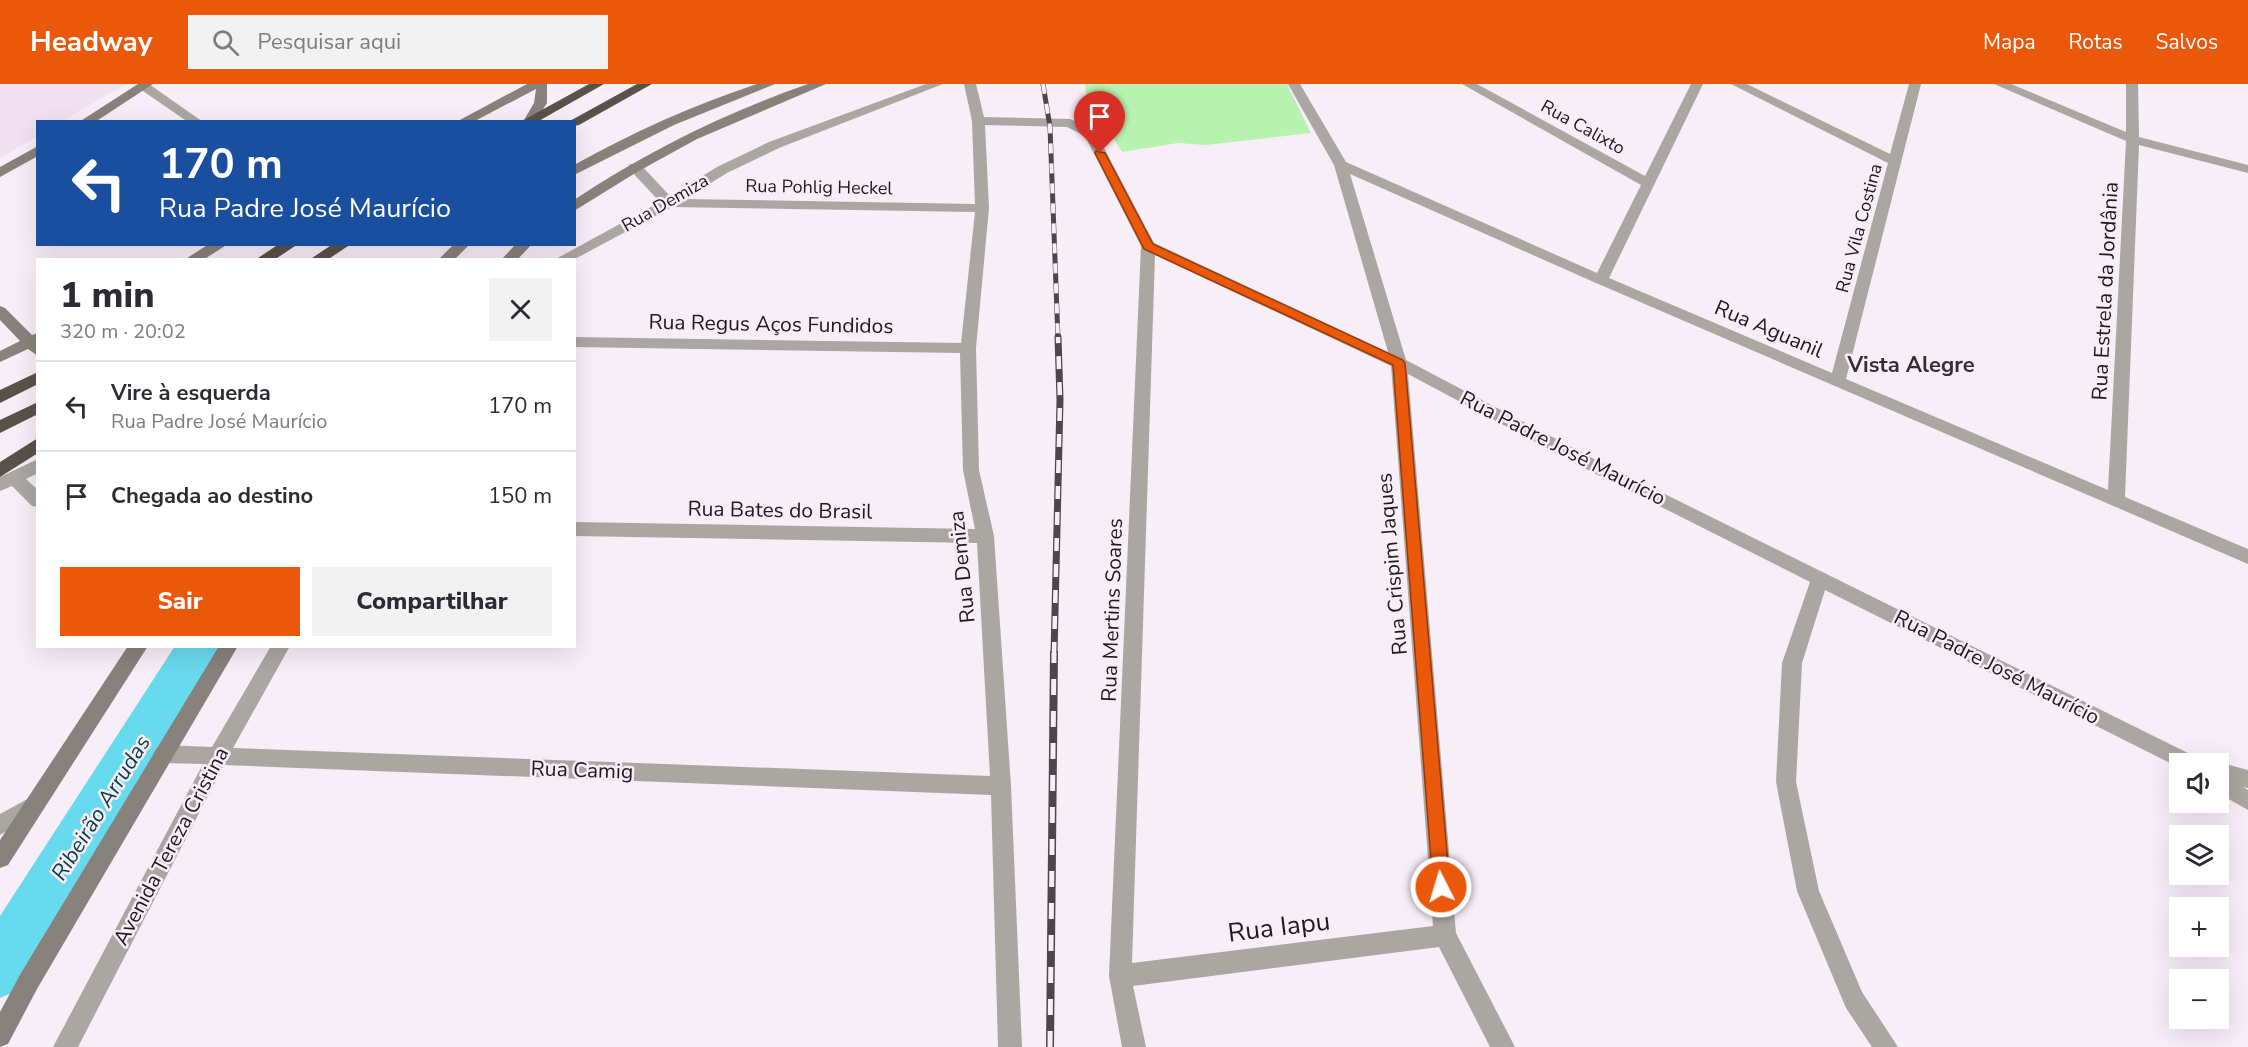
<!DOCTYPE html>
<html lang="pt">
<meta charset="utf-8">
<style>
:root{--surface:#fff;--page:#f2f2f3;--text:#2b2b33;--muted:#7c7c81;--line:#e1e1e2;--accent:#ea580c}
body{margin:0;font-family:"Nunito Sans",sans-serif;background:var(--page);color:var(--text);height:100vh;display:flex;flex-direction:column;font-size:22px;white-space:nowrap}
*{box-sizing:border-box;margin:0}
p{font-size:20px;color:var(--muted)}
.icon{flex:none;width:33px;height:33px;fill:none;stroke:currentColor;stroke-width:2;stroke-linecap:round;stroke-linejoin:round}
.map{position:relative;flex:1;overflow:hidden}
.drawer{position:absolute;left:36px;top:174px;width:540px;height:390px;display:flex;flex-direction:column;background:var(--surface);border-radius:0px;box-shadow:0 6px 24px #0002}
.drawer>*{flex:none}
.hud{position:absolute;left:36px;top:36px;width:540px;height:126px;border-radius:0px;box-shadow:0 6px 24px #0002;background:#1a4fa0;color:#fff;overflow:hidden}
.buttons{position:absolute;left:2169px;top:669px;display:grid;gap:12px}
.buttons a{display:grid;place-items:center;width:60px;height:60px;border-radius:0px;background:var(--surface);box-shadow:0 6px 24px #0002;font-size:30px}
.pin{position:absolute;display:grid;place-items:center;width:51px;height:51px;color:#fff;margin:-62px -26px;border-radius:50% 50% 50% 0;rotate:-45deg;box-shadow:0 0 6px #0007}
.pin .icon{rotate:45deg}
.me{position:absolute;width:66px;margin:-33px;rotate:355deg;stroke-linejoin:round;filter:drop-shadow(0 0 4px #0008)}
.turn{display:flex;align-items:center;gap:21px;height:126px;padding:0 24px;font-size:27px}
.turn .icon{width:78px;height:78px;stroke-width:2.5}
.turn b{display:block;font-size:42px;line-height:51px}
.round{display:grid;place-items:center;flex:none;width:63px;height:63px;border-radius:0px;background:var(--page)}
.headline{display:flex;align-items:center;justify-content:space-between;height:102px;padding:0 24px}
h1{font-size:36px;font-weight:800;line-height:45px}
.cta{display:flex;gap:12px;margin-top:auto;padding:12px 24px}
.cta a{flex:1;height:69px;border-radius:0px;background:var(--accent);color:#fff;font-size:24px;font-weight:800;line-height:69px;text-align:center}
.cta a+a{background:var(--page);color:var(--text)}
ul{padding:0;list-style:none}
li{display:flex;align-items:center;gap:18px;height:90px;padding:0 24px;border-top:2px solid var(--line)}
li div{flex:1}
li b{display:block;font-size:22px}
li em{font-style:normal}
header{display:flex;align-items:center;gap:36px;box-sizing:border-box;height:84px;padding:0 30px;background:var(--accent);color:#fff}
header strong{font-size:28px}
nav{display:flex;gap:33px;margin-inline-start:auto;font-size:21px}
.search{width:420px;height:54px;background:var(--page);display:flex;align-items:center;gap:15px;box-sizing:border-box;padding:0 21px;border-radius:0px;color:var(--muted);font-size:22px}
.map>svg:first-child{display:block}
.built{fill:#f1e1f1}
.green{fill:#b8f2b0}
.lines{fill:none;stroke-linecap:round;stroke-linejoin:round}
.river{fill:#68daf0;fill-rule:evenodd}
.street{fill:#aaa6a2;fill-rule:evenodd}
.secondary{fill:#88827c;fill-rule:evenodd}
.highway{fill:#5a524a;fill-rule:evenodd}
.rail-far2-casing{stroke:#4c474c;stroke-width:5}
.rail-far1-casing{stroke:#4c474c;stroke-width:7}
.rail-casing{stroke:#4c474c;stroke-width:8}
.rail-far2{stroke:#f8eef8;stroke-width:4;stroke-dasharray:10;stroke-linecap:butt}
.rail-far1{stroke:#f8eef8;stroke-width:4.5;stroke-dasharray:13;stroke-linecap:butt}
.rail{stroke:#f8eef8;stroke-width:5;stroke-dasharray:16;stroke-linecap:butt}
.route{fill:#ea580c;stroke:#983908;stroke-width:1.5}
.labels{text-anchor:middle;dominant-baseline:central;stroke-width:5;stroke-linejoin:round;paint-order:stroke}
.far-street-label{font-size:18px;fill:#1e1a1e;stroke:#f8eef8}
.street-label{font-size:21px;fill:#1e1a1e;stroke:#f8eef8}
.neighbourhood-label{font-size:22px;font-weight:bold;fill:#342d34;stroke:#f8eef8}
.water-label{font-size:22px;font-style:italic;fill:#0a4049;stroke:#f8eef8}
.near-street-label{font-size:26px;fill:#1e1a1e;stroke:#f8eef8}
</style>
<header>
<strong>Headway</strong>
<div class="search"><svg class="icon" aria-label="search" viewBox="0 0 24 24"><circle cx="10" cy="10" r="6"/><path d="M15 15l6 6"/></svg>Pesquisar aqui</div>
<nav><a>Mapa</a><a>Rotas</a><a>Salvos</a></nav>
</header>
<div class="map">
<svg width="2248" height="963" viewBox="0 0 2248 963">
<rect width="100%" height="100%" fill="#f8eef8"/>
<path class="built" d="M0 0H126L62 37 38 38 37 52 0 74Z"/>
<path class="green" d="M1085 0H1287L1311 49 1206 61 1178 59 1122 68 1109 47 1089 30Z"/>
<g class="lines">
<path class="river" d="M175 562H226L21 905 0 914V832Z"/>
<path class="street" d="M139 0H149L203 38H188L140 5Z
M926 0H943L779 64 727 89 685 115 975 120 972 37 964 0H976L984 33 1070 35 1095 47 1154 159 1388 268 1334 81 1288 0H1300L1346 78 1597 189 1641 101 1462 0H1477L1645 92 1691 0H1703L1609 194 1832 289 1888 79 1731 0H1747L1890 70 1909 0H1921L1846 295 2108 406 2126 57 1994 0H2011L2126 48V0H2138L2139 53 2248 81V89L2139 61 2125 413 2248 465V480L1596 199 1350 90 1406 276 1596 376 2198 674 2201 680H2180V684L1825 506 1802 579 1796 698 1819 807 1862 908 1898 963H1872L1846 924 1797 807 1776 698 1782 579 1810 498 1584 384 1408 290 1456 849 1515 963H1490L1439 863 1133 902 1146 963H1122L1109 892 1141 162 1085 52 1067 43 985 41 989 124 976 264 979 386 994 452 1011 702 1022 963H998L991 711 224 681 78 963H53L203 680 163 679 156 676 153 670 156 664 163 661 212 663 271 562H290L233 664 990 692 977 459 574 452V438L975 445 963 386 960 269 574 263V253L961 259 975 128 672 123 573 176H554L660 118 630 86 628 83 630 80H640L670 112 717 83 769 58ZM1155 171 1391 282 1433 842 1132 879Z
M38 375V389L26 395 38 406V423L32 422 12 402 0 407V393Z
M2218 678 2248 686V704L2243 703 2248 706V726L2218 709V680H2214Z
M33 712 40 714 43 721 40 728 0 751V730Z"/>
<path class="secondary" d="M138 0H153L95 38H79Z
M527 0H547V19L535 38 524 36 534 19 536 5 473 38H456Z
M757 0H775L674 41 574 91V81C633 48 693 21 757 0Z
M808 0H826L697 55 637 88 574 127V116C647 67 725 29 808 0Z
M38 62V72L0 93V83Z
M209 160H228L203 176H184Z
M454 160H470L454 176H438Z
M516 160H532L517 176H501Z
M0 222 5 224 32 251 38 249V272L28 265 0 278V267L20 257 0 236Z
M128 562H148L8 781 0 784V756Z
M219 562H238L37 905 8 960 0 963V928L21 889Z"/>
<path class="highway" d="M589 0H604L537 38H520Z
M637 0H652L579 41 574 42V38H568Z
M279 160H298L274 176H255Z
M333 160H351L327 176H309Z
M38 288V300L0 319V306Z
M38 318V330L0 349V336Z
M38 354V369L0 393V378Z"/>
<g class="rail-far2-casing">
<path id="rail-far2" d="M1043 0 1050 43 1058 255"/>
</g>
<g class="rail-far1-casing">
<path id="rail-far1" d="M1054 571 1060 316 1058 253"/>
</g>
<g class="rail-casing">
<path id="rail" d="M1050 963 1054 569"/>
</g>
<use href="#rail-far2" class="rail-far2"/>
<use href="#rail-far1" class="rail-far1"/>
<use href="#rail" class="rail"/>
</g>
<path class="route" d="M1096 67 1105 69 1153 160 1403 276 1405 279 1450 803 1447 809 1441 811 1436 809 1433 803 1393 281 1144 165 1095 69Z"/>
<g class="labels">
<g class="far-street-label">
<text transform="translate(1583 43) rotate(29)">Rua Calixto</text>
<text transform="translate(819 103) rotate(1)">Rua Pohlig Heckel</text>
<text transform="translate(665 119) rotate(-30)">Rua Demiza</text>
<text transform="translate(1859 144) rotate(-75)">Rua Vila Costina</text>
</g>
<g class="street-label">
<text transform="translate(2105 207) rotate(-87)">Rua Estrela da Jordânia</text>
<text transform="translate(771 240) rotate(1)">Rua Regus Aços Fundidos</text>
<text transform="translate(1769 245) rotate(23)">Rua Aguanil</text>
<text transform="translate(1563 364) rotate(27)">Rua Padre José Maurício</text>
<text transform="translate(780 426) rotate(1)">Rua Bates do Brasil</text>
<text transform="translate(1392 480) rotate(-95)">Rua Crispim Jaques</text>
<text transform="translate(962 483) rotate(-96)">Rua Demiza</text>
<text transform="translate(1112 526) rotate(-88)">Rua Mertins Soares</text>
<text transform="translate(1997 583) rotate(27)">Rua Padre José Maurício</text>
<text transform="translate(582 686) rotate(2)">Rua Camig</text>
<text transform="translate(171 762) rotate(-62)">Avenida Tereza Cristina</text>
</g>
<g class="neighbourhood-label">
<text x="1911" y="281">Vista Alegre</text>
</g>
<g class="water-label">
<text transform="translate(101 724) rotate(-58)">Ribeirão Arrudas</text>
</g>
<g class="near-street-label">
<text transform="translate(1279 843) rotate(-7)">Rua Iapu</text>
</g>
</g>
</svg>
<div class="buttons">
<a><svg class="icon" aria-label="sound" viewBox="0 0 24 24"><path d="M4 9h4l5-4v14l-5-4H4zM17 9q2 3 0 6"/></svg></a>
<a><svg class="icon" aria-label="layers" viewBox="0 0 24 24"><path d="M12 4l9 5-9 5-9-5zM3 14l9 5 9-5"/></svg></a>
<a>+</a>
<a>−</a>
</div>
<div class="pin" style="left:1100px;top:69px;background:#d93025"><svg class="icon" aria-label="arrive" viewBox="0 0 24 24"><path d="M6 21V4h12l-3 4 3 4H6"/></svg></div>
<svg class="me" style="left:1441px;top:803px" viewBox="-20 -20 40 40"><circle r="17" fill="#ea580c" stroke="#fff" stroke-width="3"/><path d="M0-11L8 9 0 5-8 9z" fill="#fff"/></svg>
<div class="hud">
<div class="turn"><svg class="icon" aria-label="left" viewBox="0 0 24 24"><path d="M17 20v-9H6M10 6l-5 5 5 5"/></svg><div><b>170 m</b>Rua Padre José Maurício</div></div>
</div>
<section class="drawer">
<div class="headline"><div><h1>1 min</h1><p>320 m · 20:02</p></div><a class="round"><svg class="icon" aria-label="close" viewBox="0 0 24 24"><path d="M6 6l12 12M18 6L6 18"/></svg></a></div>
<ul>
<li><svg class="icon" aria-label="left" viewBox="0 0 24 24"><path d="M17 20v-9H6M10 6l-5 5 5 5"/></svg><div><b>Vire à esquerda</b><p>Rua Padre José Maurício</p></div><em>170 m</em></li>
<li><svg class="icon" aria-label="arrive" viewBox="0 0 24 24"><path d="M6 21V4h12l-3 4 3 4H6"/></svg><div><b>Chegada ao destino</b></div><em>150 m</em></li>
</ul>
<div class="cta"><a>Sair</a><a>Compartilhar</a></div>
</section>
</div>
